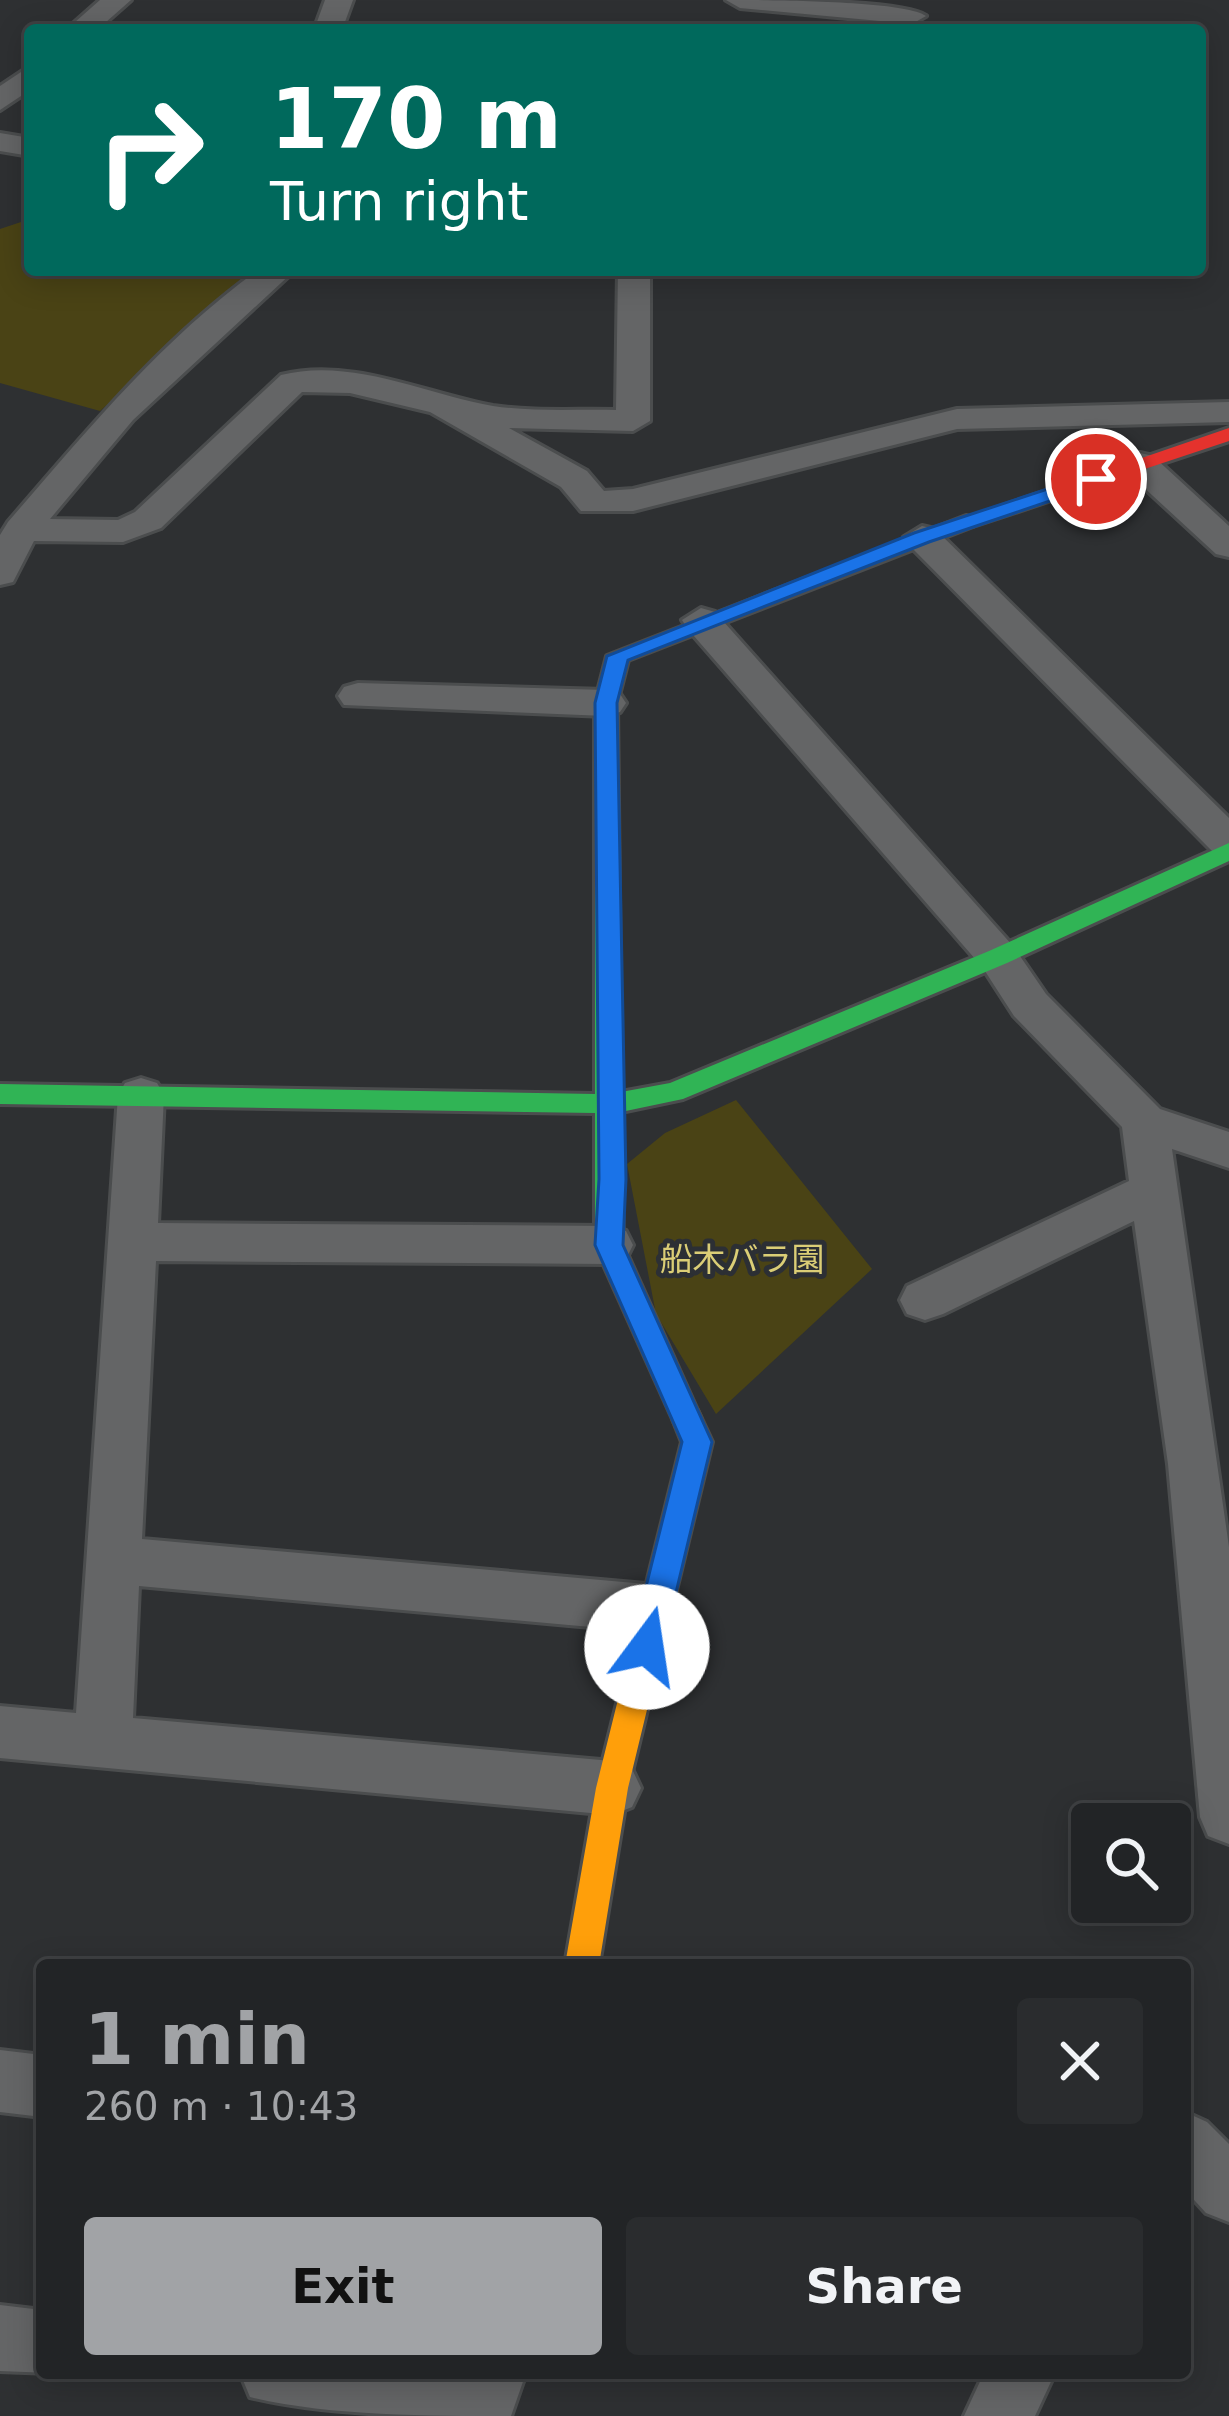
<!DOCTYPE html>
<meta charset="utf-8">
<style>
:root{--surface:#222426;--page:#2a2c2e;--text:#f1f3f6;--muted:#a2a4a7;--line:#3f4143;--accent:#a1a3a6}
body{margin:0;font-family:"DejaVu Sans","Noto Sans JP",sans-serif;background:var(--page);color:var(--text);height:100vh;display:flex;flex-direction:column;font-size:45px;white-space:nowrap}
*{box-sizing:border-box;margin:0}
p{font-size:39px;color:var(--muted)}
.icon{flex:none;width:66px;height:66px;fill:none;stroke:currentColor;stroke-width:2;stroke-linecap:round;stroke-linejoin:round}
.map{position:relative;flex:1;overflow:hidden}
.side{position:absolute;left:36px;top:1959px;width:1155px;height:420px;display:flex;flex-direction:column;background:var(--surface);border-radius:12px;box-shadow:0 6px 30px #0003,0 0 0 3px var(--line)}
.side>*{flex:none}
.banner{position:absolute;left:24px;top:24px;width:1182px;height:252px;border-radius:12px;box-shadow:0 6px 30px #0003,0 0 0 3px var(--line);background:#00695c;color:#fff;overflow:hidden}
.fabs{position:absolute;left:1071px;top:1803px;display:grid;gap:24px}
.fabs a{display:grid;place-items:center;width:120px;height:120px;border-radius:12px;background:var(--surface);box-shadow:0 6px 30px #0003,0 0 0 3px var(--line);font-size:60px}
.pin{position:absolute;display:grid;place-items:center;width:102px;height:102px;color:#fff;margin:-51px;border:6px solid #fff;border-radius:50%;box-shadow:0 3px 12px #0007}
.me{position:absolute;width:132px;margin:-66px;rotate:14deg;stroke-linejoin:round;filter:drop-shadow(0 0 9px #0008)}
.turn{display:flex;align-items:center;gap:42px;height:252px;padding:0 48px;font-size:54px}
.turn .icon{width:156px;height:156px;stroke-width:2.5}
.turn b{display:block;font-size:84px;line-height:102px}
.round{display:grid;place-items:center;flex:none;width:126px;height:126px;border-radius:12px;background:var(--page)}
.overview{display:flex;align-items:center;justify-content:space-between;height:204px;padding:0 48px}
h1{font-size:72px;font-weight:700;line-height:90px;color:var(--accent)}
.primary-button{display:flex;gap:24px;margin-top:auto;padding:24px 48px}
.primary-button a{flex:1;height:138px;border-radius:12px;background:var(--accent);color:#111;font-size:48px;font-weight:700;line-height:138px;text-align:center}
.primary-button a+a{background:var(--page);color:var(--text)}
.map>svg:first-child{display:block}
.green{fill:#4a4315}
.lines{fill:none;stroke-linecap:round;stroke-linejoin:round}
.street-casing{stroke:#4b4d4e;stroke-width:6}
.fast-casing{stroke:#4b4d4e;stroke-width:6}
.slow-casing{stroke:#4b4d4e;stroke-width:6}
.jam-casing{stroke:#4b4d4e;stroke-width:6}
.street{fill:#646566;fill-rule:evenodd}
.fast{fill:#30b455;fill-rule:evenodd}
.slow{fill:#ff9f0a;fill-rule:evenodd}
.jam{fill:#e5322d;fill-rule:evenodd}
.route{fill:#1a73e8;stroke:#114b97;stroke-width:3}
.labels{text-anchor:middle;dominant-baseline:central;stroke-width:10;stroke-linejoin:round;paint-order:stroke}
.park-label{font-size:33px;fill:#dbce76;stroke:#2c2f34}
</style>
<div class="map">
<svg width="1229" height="2416" viewBox="0 0 1229 2416">
<rect width="100%" height="100%" fill="#2e3032"/>
<path class="green" d="M30 219V270L257 271 100 411 0 383V229Z
M736 1100 872 1269 716 1414 656 1314 627 1164 665 1133Z"/>
<g class="lines">
<g class="street-casing">
<path id="street" d="M100 0H131L97 30H66Z
M325 0H353L342 30H314Z
M726 0C762 0 905 0 926 16L912 24 740 8Z
M30 66V90L0 110V86Z
M0 133 30 138V156L0 151Z
M258 270H295L133 420 50 519 118 520 135 512 281 375C351 357 426 394 493 406 532 412 576 409 616 410L618 270H650V421L633 431 509 428 587 471 604 491 633 489 957 409 1229 402V422L957 429 633 511H581L561 487 430 412 350 393 302 392 161 528 123 542 34 541 13 582 0 585V535L8 522C85 433 162 339 258 270Z
M1140 453 1153 456 1229 526V557L1216 554 1127 472 1122 464 1127 456Z
M922 526 935 529 1229 818V857L1214 853 909 545 904 537Z
M701 608 715 612 1013 946 1046 994 1160 1109 1229 1132V1168L1172 1149 1229 1547V1844L1208 1836 1200 1817 1168 1464 1134 1221 943 1314 925 1320 907 1314 900 1300 907 1286 1129 1181 1122 1127 1014 1016 983 968 687 628 682 620Z
M358 683 606 690 620 694 626 703 620 712 606 716 344 705 338 696 344 687Z
M141 1078 157 1083 164 1095 158 1223 609 1226 626 1231 633 1245 626 1259 609 1264 156 1261 142 1539 657 1585 676 1592 684 1609 676 1626 657 1633 139 1586 133 1718 612 1761 632 1769 641 1788 632 1807 612 1815 0 1758V1706L76 1713 118 1095 125 1083Z
M0 2050 42 2055V2117L0 2112Z
M1185 2112 1207 2122 1229 2144V2222L1206 2213 1185 2190Z
M0 2305 42 2310V2373H50L0 2371Z
M240 2373H526L511 2416C428 2416 329 2416 250 2397Z
M984 2373H1055L1035 2416H964Z"/>
</g>
<g class="fast-casing">
<path id="fast" d="M966 516 973 518V526L628 660 617 703 621 1092 670 1083 989 951 1229 843V861L1007 963 683 1099 621 1112 623 1245 701 1419 697 1428 687 1431 677 1428 595 1245V1113L0 1104V1084L595 1094V703L607 656Z"/>
</g>
<g class="slow-casing">
<path id="slow" d="M687 1407 697 1410 712 1442 628 1788 599 1965H565L596 1788 682 1442 673 1419 677 1410Z"/>
</g>
<g class="jam-casing">
<path id="jam" d="M1229 428V441L973 526H959L956 522Z"/>
</g>
<use href="#street" class="street"/>
<use href="#fast" class="fast"/>
<use href="#slow" class="slow"/>
<use href="#jam" class="jam"/>
</g>
<path class="route" d="M1096 473 1106 479 1103 483 929 542 628 660 617 703 626 1179 623 1245 712 1442 663 1647 658 1657H636L631 1647 682 1442 595 1245 599 1179 595 703 607 656 914 533Z"/>
<g class="labels">
<g class="park-label">
<text x="742" y="1259">船木バラ園</text>
</g>
</g>
</svg>
<div class="fabs">
<a><svg class="icon" aria-label="search" viewBox="0 0 24 24"><circle cx="10" cy="10" r="6"/><path d="M15 15l6 6"/></svg></a>
</div>
<div class="pin" style="left:1096px;top:479px;background:#d93025"><svg class="icon" aria-label="arrive" viewBox="0 0 24 24"><path d="M6 21V4h12l-3 4 3 4H6"/></svg></div>
<svg class="me" style="left:647px;top:1647px" viewBox="-20 -20 40 40"><circle r="19" fill="#fff"/><path d="M0-13L10 11 0 6-10 11z" fill="#1a73e8"/></svg>
<div class="banner">
<div class="turn"><svg class="icon" aria-label="right" viewBox="0 0 24 24"><path d="M7 20v-9h11M14 6l5 5-5 5"/></svg><div><b>170 m</b>Turn right</div></div>
</div>
<section class="side">
<div class="overview"><div><h1>1 min</h1><p>260 m · 10:43</p></div><a class="round"><svg class="icon" aria-label="close" viewBox="0 0 24 24"><path d="M6 6l12 12M18 6L6 18"/></svg></a></div>
<div class="primary-button"><a>Exit</a><a>Share</a></div>
</section>
</div>
